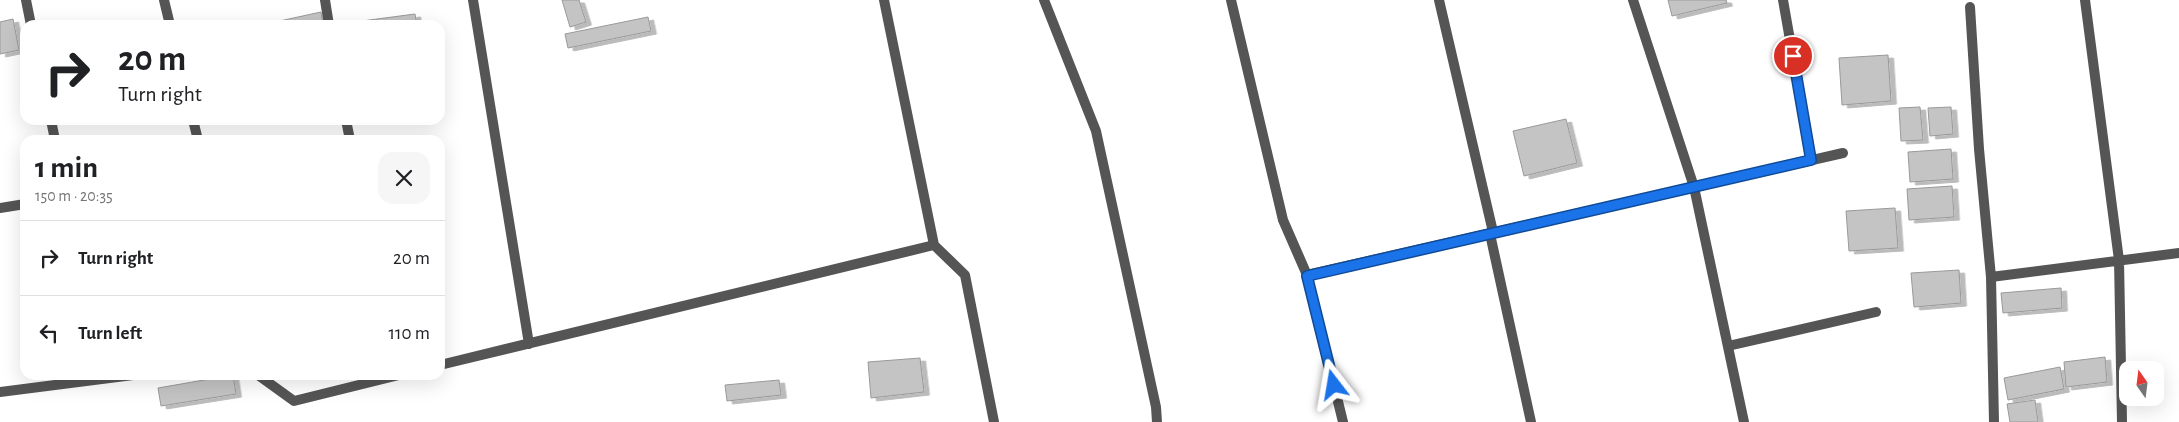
<!DOCTYPE html>
<meta charset="utf-8">
<style>
:root{--surface:#fff;--page:#f6f6f6;--text:#202124;--muted:#757577;--line:#e0e0e0}
body{margin:0;font-family:"Alegreya Sans",sans-serif;background:var(--page);color:var(--text);height:100vh;display:flex;flex-direction:column;font-size:19px;white-space:nowrap}
*{box-sizing:border-box;margin:0}
p{font-size:16px;color:var(--muted)}
.icon{flex:none;width:28px;height:28px;fill:none;stroke:currentColor;stroke-width:2;stroke-linecap:round;stroke-linejoin:round}
.map{position:relative;flex:1;overflow:hidden}
.drawer{position:absolute;left:20px;top:135px;width:425px;height:245px;display:flex;flex-direction:column;background:var(--surface);border-radius:15px;box-shadow:0 5px 20px #0002}
.drawer>*{flex:none}
.hud{position:absolute;left:20px;top:20px;width:425px;height:105px;border-radius:15px;box-shadow:0 5px 20px #0002;background:#fff;color:var(--text);overflow:hidden}
.needle{width:32px;rotate:346deg}
.buttons{position:absolute;left:2119px;top:361px;display:grid;gap:10px}
.buttons a{display:grid;place-items:center;width:45px;height:45px;border-radius:10px;background:var(--surface);box-shadow:0 5px 20px #0002;font-size:25px}
.pin{position:absolute;display:grid;place-items:center;width:42px;height:42px;color:#fff;margin:-21px;border:2px solid #fff;border-radius:50%;box-shadow:0 1px 5px #0007}
.me{position:absolute;width:55px;margin:-28px;rotate:346deg;stroke-linejoin:round;filter:drop-shadow(0 0 4px #0008)}
.turn{display:flex;align-items:center;gap:18px;height:105px;padding:0 15px;font-size:22px}
.turn .icon{width:65px;height:65px;stroke-width:2.5}
.turn b{display:block;font-size:35px;line-height:42px}
.round{display:grid;place-items:center;flex:none;width:52px;height:52px;border-radius:15px;background:var(--page)}
.headline{display:flex;align-items:center;justify-content:space-between;height:85px;padding:0 15px}
h1{font-size:30px;font-weight:700;line-height:38px}
ul{padding:0;list-style:none}
li{display:flex;align-items:center;gap:15px;height:75px;padding:0 15px;border-top:1px solid var(--line)}
li div{flex:1}
li b{display:block;font-size:19px}
li em{font-style:normal}
.map>svg:first-child{display:block}
.building{fill:#c4c4c4;stroke:#999;filter:url(#shadow)}
.lines{fill:none;stroke-linecap:round;stroke-linejoin:round}
.street{stroke:#555;stroke-width:10}
.route-casing{stroke:#114b97;stroke-width:12}
.route{stroke:#1a73e8;stroke-width:9}
</style>
<div class="map">
<svg width="2179" height="422" viewBox="0 0 2179 422">
<defs>
<filter id="shadow"><feDropShadow dx="5.5" dy="3" stdDeviation="0" flood-color="#0004"/></filter>
</defs>
<rect width="100%" height="100%" fill="#fff"/>
<path class="building" d="M562 0H579L586 22 570 27Z
M1668 0H1726L1727 3 1672 16Z
M321 12 323 25H276L275 22Z
M415 14 417 25H363L362 21Z
M648 17 651 31 568 48 565 34Z
M13 19 19 50 0 54V22Z
M1888 55 1891 101 1842 105 1839 58Z
M1920 107 1923 140 1901 141 1899 108Z
M1951 107 1953 134 1930 136 1928 108Z
M1566 119 1577 163 1524 176 1513 131Z
M1951 149 1953 179 1910 182 1908 152Z
M1952 186 1954 217 1909 220 1907 189Z
M1895 208 1898 248 1849 251 1846 211Z
M1959 270 1961 303 1914 307 1911 273Z
M2061 288 2062 308 2003 313 2001 293Z
M2105 357 2107 382 2066 387 2064 362Z
M920 358 924 392 871 398 868 362Z
M2060 367 2064 389 2008 400 2004 378Z
M233 375 236 394 161 406 158 388Z
M779 380 781 395 727 401 725 385Z
M2035 400 2038 422H2010L2007 404Z"/>
<g class="lines">
<path class="street" d="M26 0 31 25
M164 0 170 25
M325 0 329 25
M473 0 529 344
M1044 0 1096 131 1156 407 1157 422
M1231 0 1283 220 1307 275
M1439 0 1493 232 1490 234 1531 422
M1633 0 1694 187 1744 422
M1783 0 1811 160
M2085 0 2119 260 2122 422
M1970 7 1979 149 1991 277 2179 253
M51 120 55 140
M193 120 198 140
M346 120 350 140
M0 208 25 204
M934 245 965 275 994 422
M1991 277 1994 422
M1728 346 1876 312
M440 365 934 245 884 0
M258 375 294 401 399 375
M0 392 133 375
M1343 422 1307 275 1843 153"/>
</g>
<g class="lines">
<g class="route-casing">
<path id="route" d="M1334 385 1307 276 1811 160 1793 56"/>
</g>
<use href="#route" class="route"/>
</g>
</svg>
<div class="buttons">
<a><svg class="needle" viewBox="-14 -14 28 28"><path d="M0-13l5 13h-10z" fill="#e53935"/><path d="M0 13l5-13h-10z" fill="#757577"/></svg></a>
</div>
<div class="pin" style="left:1793px;top:56px;background:#d93025"><svg class="icon" aria-label="arrive" viewBox="0 0 24 24"><path d="M6 21V4h12l-3 4 3 4H6"/></svg></div>
<svg class="me" style="left:1334px;top:385px" viewBox="-20 -20 40 40"><path d="M0-17L14 15 0 8-14 15z" fill="#1a73e8" stroke="#fff" stroke-width="4"/></svg>
<div class="hud">
<div class="turn"><svg class="icon" aria-label="right" viewBox="0 0 24 24"><path d="M7 20v-9h11M14 6l5 5-5 5"/></svg><div><b>20 m</b>Turn right</div></div>
</div>
<section class="drawer">
<div class="headline"><div><h1>1 min</h1><p>150 m · 20:35</p></div><a class="round"><svg class="icon" aria-label="close" viewBox="0 0 24 24"><path d="M6 6l12 12M18 6L6 18"/></svg></a></div>
<ul>
<li><svg class="icon" aria-label="right" viewBox="0 0 24 24"><path d="M7 20v-9h11M14 6l5 5-5 5"/></svg><div><b>Turn right</b></div><em>20 m</em></li>
<li><svg class="icon" aria-label="left" viewBox="0 0 24 24"><path d="M17 20v-9H6M10 6l-5 5 5 5"/></svg><div><b>Turn left</b></div><em>110 m</em></li>
</ul>
</section>
</div>
